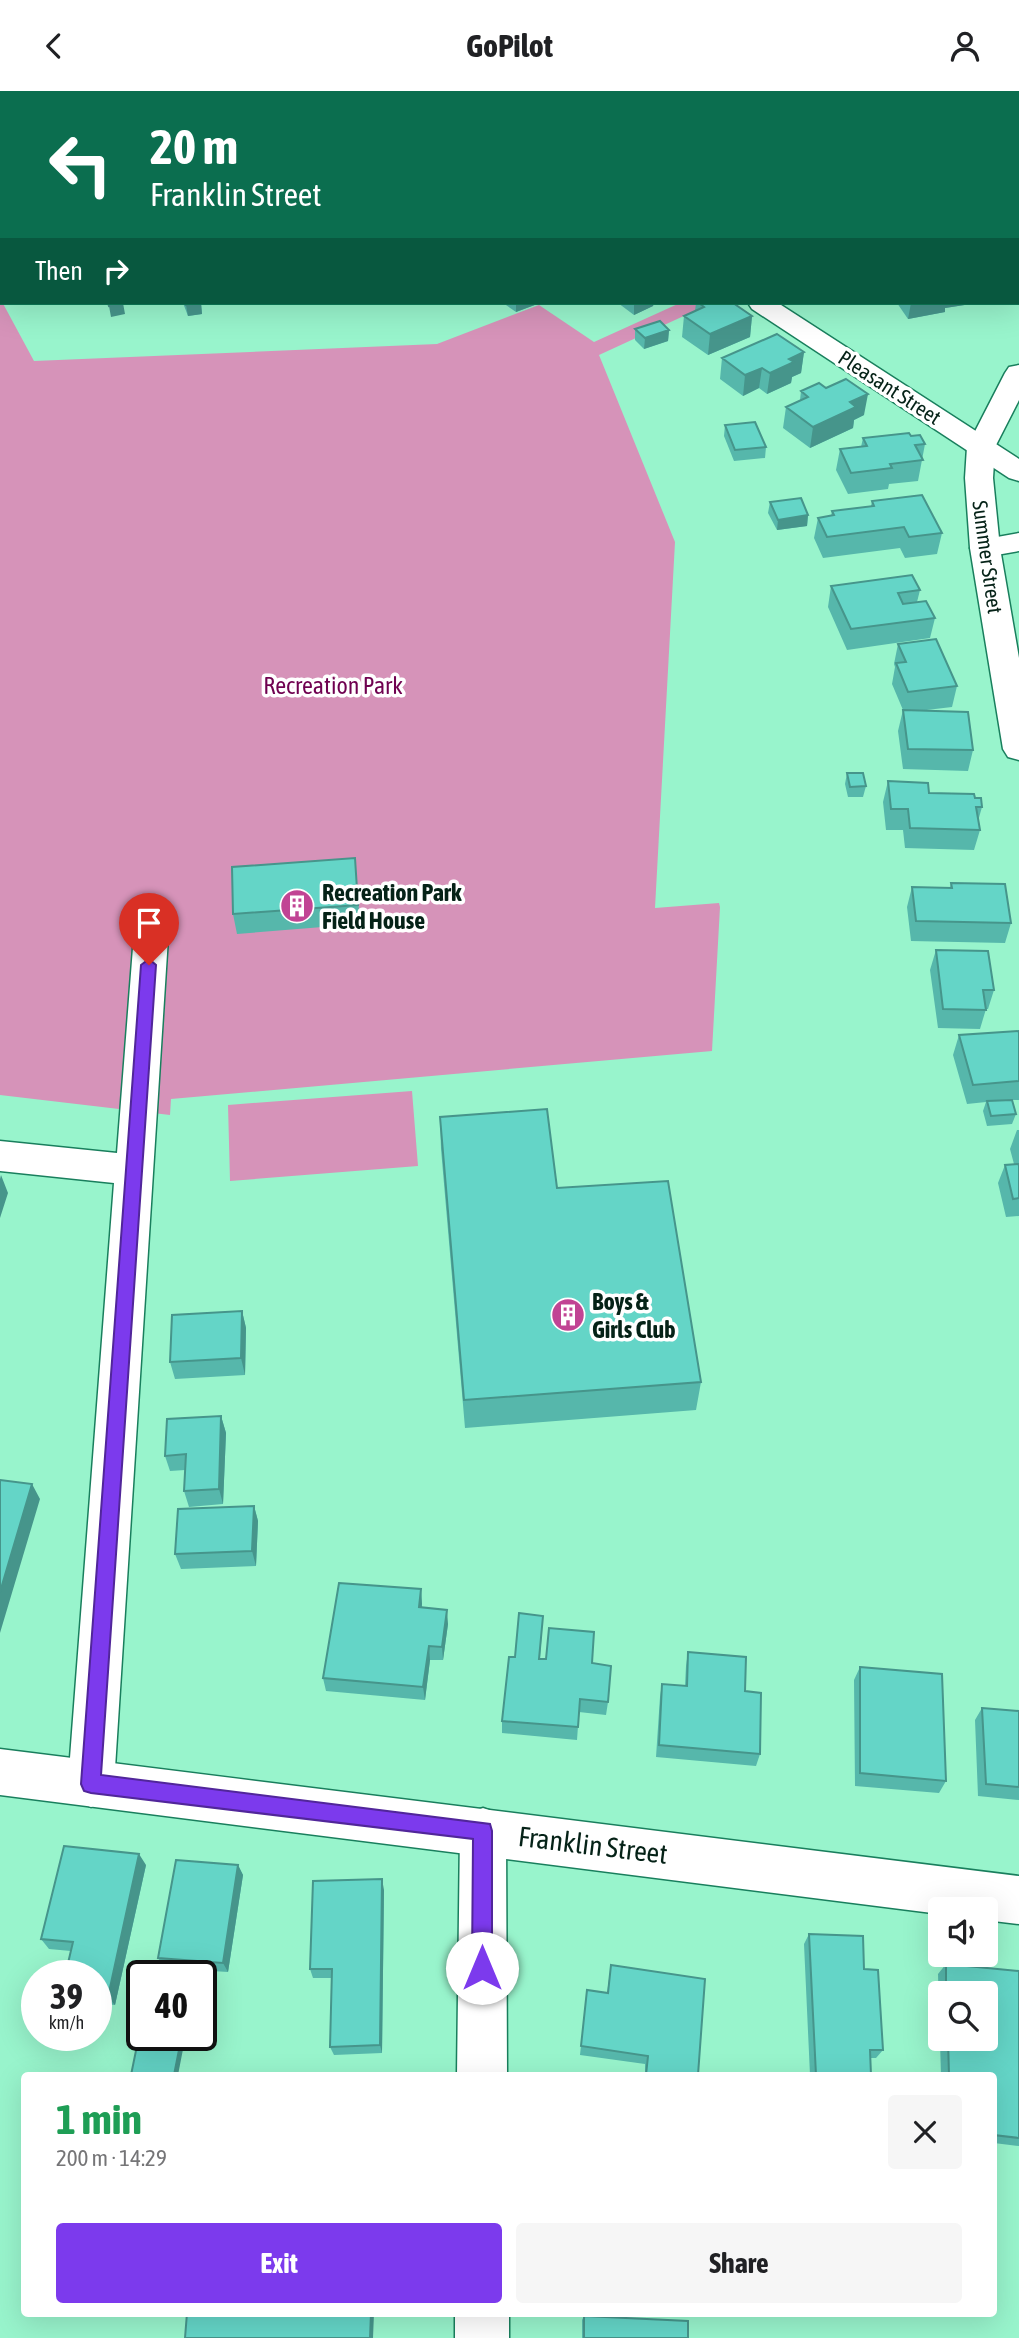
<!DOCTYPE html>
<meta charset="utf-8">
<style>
:root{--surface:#fff;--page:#f6f6f6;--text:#202124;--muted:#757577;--accent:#7c3aed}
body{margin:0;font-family:"Asap Condensed",sans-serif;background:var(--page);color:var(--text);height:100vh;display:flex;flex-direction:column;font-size:26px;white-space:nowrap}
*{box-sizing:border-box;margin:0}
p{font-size:23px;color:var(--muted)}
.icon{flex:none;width:38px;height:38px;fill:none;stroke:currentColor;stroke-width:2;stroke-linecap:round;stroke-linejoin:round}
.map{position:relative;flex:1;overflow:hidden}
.side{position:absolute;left:21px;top:1981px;width:976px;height:245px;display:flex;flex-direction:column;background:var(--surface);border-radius:7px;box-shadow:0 7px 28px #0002}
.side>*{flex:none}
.banner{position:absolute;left:0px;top:0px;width:1020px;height:214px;box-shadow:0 7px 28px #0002;background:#0b6e4f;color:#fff;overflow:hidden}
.tools{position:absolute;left:928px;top:1806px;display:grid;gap:14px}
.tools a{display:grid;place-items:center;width:70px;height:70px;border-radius:7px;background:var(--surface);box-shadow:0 7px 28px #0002;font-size:35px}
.speed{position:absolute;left:21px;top:1869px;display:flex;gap:14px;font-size:35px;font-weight:700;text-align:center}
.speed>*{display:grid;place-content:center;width:91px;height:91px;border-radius:50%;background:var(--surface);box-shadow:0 7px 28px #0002;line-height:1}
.speed small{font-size:18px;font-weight:400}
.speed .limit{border:4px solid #111;border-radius:10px;background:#fff;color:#111}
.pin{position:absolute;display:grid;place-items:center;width:60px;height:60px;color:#fff;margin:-72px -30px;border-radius:50% 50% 50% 0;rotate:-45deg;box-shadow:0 0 7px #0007}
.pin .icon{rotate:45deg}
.me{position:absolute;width:77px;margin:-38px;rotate:0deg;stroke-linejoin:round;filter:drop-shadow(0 0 5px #0008)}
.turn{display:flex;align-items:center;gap:24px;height:147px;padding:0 35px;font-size:32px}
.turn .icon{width:91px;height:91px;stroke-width:2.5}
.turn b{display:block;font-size:49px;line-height:60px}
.then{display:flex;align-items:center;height:66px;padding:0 35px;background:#0003;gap:14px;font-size:26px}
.round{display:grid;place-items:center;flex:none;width:74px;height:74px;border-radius:7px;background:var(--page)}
.overview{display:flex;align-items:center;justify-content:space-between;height:119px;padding:0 35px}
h1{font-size:42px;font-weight:700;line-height:52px;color:#1e9e55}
.primary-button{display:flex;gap:14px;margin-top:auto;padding:14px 35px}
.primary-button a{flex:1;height:80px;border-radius:7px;background:var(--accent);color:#fff;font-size:28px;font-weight:700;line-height:80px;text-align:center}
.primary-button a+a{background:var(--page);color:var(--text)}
header{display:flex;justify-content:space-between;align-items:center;height:91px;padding:0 35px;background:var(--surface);font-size:32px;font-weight:700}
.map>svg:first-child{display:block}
.green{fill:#d693b9}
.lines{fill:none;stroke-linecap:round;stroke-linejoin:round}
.minor-casing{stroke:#197f5d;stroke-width:3}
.major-casing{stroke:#197f5d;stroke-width:3}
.minor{fill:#fff;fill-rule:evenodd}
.major{fill:#fff;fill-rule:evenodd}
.wall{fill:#56b7ab;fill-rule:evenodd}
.shaded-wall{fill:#46958b}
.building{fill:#64d5c7;stroke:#46958b;stroke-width:2}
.route{fill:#7c3aed;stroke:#51269a;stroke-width:2}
.labels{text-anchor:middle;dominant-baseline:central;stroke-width:7;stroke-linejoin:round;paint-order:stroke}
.far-street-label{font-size:21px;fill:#052217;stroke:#fff}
.park-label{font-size:24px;fill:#6f0150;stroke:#fff}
.poi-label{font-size:24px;font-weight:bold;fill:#052217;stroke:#fff;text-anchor:start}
.near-street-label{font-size:28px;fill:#052217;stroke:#fff}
</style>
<header><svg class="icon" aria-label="back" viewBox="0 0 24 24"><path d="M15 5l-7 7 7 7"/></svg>GoPilot<svg class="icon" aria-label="person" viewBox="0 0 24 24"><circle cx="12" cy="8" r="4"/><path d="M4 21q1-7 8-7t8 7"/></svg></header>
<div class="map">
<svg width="1019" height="2247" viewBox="0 0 1019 2247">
<rect width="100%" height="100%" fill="#98f4cc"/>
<path class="green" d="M0 207 34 270 437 253 539 214 594 251 680 212H712L599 264 675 451 655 817 719 812 720 816 712 960 171 1008 170 1024 0 1004Z
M412 1000 418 1075 230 1090 228 1014Z"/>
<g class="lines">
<g class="minor-casing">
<path id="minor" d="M48 0H72V2H48Z
M992 0H1016L992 2Z
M0 95H2L0 111Z
M0 150H2V166H0Z
M1018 155H1019V172L1018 171Z
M1019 274V309L995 356 993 387 1000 457 1019 567V669L1008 666 1003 658 970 457 965 387 967 356 1005 282 1009 276Z
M152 818 164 822 169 831 114 1693 107 1709 91 1716 75 1709 68 1693 114 1092 0 1080V1050L117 1062 135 831 140 822Z
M483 1717 500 1723 506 1740 507 1984H457L460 1740 466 1723Z
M455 2222H509V2247H455Z"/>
</g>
<g class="major-casing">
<path id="major" d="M407 0H433L434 2H409Z
M748 212H778L1019 368V390L1009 387 752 218Z
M1019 442V460L985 466 975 464 970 457 975 450Z
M0 1658 1019 1785V1833L985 1829V1818H940V1823L0 1704Z"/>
</g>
<use href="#minor" class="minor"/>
<use href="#major" class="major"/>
</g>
<path class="wall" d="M93 0H196V2H92Z
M264 0H377L379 2H265Z
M471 0H553L555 2H473Z
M753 0H810V2H754Z
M866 0H903V1L892 2H867Z
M183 212H201L202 223 188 225Z
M503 212H540L516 221Z
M618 212H654L653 215 634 224Z
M696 212H733L752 225 750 246 708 264 682 246 684 225 695 220Z
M897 212H971V213L945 217V221L908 228Z
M635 238 669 239 668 250 644 258 635 249Z
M804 261 801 282 792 286 791 292 767 303 759 297 743 305 720 288 722 267Z
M801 300 864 324 854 329 853 337 810 357 783 337 786 316 800 309Z
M725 334 766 356 765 367 734 370 724 345Z
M863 347 925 353 918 390 889 393 888 398 848 403 836 379 840 358 861 356Z
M872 410 942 442 937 463 905 467 900 457 823 467 814 447 818 427 831 425 832 420 871 415Z
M770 411 808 424 807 435 777 439 768 422Z
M831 495 920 499 917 511 935 527 930 547 847 559 828 516Z
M898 553 957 595 952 616 918 620 973 659 968 680 903 678 898 640 903 619 892 593 895 576 894 573Z
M847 682 866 695 863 706H848L845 693Z
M888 690 929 702 975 707 982 716 978 730 980 739 974 759 905 757 903 739H886L883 711Z
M355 767 360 833 237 843 233 823Z
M951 792 1011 832 1005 852 911 850 907 816 912 796 950 797Z
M936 859 994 899 988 918H986L980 938 938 937 930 879Z
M1019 940V1009H1012L1016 1023 1012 1033 987 1035 983 1020 986 1011 967 1013 953 964 959 944Z
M440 1026 557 1097 701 1291 696 1319 465 1337 441 1058Z
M1017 1039H1019V1125L1006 1126 998 1092 1005 1074 1014 1073 1010 1058Z
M242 1220 246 1237 245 1284 175 1288 170 1271Z
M221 1325 226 1342 223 1413 189 1416 184 1400 185 1379 170 1380 165 1365Z
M254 1415 258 1430 256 1475 181 1478 175 1463Z
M421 1498 422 1517 448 1533 443 1569H430L425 1609 326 1600 323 1587Z
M542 1539 540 1568 592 1572 608 1611 606 1624 579 1621 577 1649 502 1642V1630L515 1566Z
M688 1561 745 1600 760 1663 756 1675 656 1666 660 1606 662 1593 685 1595 686 1575Z
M860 1576 946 1690 939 1702 855 1695 854 1589Z
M982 1617 1019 1620V1709L978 1705 975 1629Z
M146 1774 115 1914 96 1912V1885L71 1860 49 1858 41 1848Z
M238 1774 243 1784 228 1881 164 1877 158 1867Z
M384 1799 382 1962 334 1964 330 1956 332 1887H313L310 1878Z
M809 1843 864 1878 883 1959 876 1967H870L871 1984H810L804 1853Z
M946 1873 1019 1880V2055L994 2052V1984H941L938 1883ZM940 1902H985V1948H940Z
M611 1874 698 1984H645V1973L580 1964 587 1899 607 1902Z
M584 2225 688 2247H582V2229Z"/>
<path class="shaded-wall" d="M150 0H160L161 2H149Z
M296 0H308V2H296Z
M485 0H504V1L485 2Z
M768 0H810V2H768Z
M821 0H855L854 2H821Z
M123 212 125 223 111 226 109 215Z
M201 212 202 223 188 225 186 214Z
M516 212H540L516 221Z
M634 212H654L653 215 634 224Z
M911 212H971V213L945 217V221L908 228Z
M752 225 750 246 708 264 710 243Z
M669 239 668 250 644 258 645 247Z
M804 261 801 282 792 286 791 292 767 303 770 282 789 268Z
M762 277 759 297 743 305 745 284Z
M868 303 864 324 854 329 853 337 810 357 813 336 850 311Z
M808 424 807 435 777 439 778 429Z
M1 1084 8 1102 0 1127V1088Z
M242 1220 246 1237 245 1284 241 1267Z
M221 1325 226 1342 223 1413 219 1398Z
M32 1393 40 1408 0 1542V1501Z
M254 1415 258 1430 256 1475 252 1460Z
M421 1498 422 1513 420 1531 419 1516Z
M447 1519 448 1533 443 1569 442 1556Z
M429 1555 430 1569 425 1609 423 1596Z
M139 1763 146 1774 115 1914 108 1906Z
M238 1774 243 1784 228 1881 223 1872Z
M382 1788 384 1799 382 1962 380 1954Z
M182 1944 185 1948 178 1984H174Z
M371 2222H374L373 2247H370Z"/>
<path class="building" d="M93 0H150L149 2H92Z
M308 0H377L379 2H310Z
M520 0H553L555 2H515Z
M692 0H737L738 2H693Z
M108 212H123L109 215Z
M185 212H201L186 214Z
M699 212H733L752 225 710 243 684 225 704 216Z
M660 230 669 239 645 247 635 238Z
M777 243 804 261 789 268 794 271 770 282 762 277 745 284 722 267Z
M846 288 868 303 850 311 856 316 813 336 786 316 808 306 801 300 819 292 826 297Z
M755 331 766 356 735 359 725 334Z
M909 342 911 345 920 344 925 353 915 354 923 369 890 373 892 377 851 382 840 358 867 355 863 347Z
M922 404 942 442 909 446 904 436 827 446 818 427 834 424 832 420 874 415 872 410Z
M801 407 808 424 778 429 770 411Z
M912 484 920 499 898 502 903 513 926 510 935 527 851 538 831 495Z
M936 548 957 595 908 601 896 572 906 571 898 553Z
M903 619 968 621 973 659 908 658Z
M847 682H863L866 695 850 696Z
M888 690 928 692 929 702 974 703 975 707H981L982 716H976L980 739 910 737 908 718H891Z
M355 767 358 814 233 823 232 776Z
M951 792 1005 793 1011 832 916 830 912 796 952 797Z
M936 859 988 860 994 899H983L986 919 943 918Z
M1019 940V990L973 994 959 944Z
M1012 1009 1016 1023 991 1025 987 1010Z
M547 1018 557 1097 668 1090 701 1291 464 1309 440 1026Z
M1019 1073V1107L1013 1108 1005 1074Z
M242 1220 241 1267 170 1271 172 1224Z
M221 1325 219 1398 184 1400 186 1363 165 1365 167 1328Z
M0 1389 32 1393 0 1501Z
M254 1415 252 1460 175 1463 178 1418Z
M339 1492 421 1498 419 1516 447 1519 442 1556 429 1555 423 1596 323 1587Z
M519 1522 543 1525 539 1568H546L549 1537 594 1541 592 1572 611 1575 608 1611 580 1608 578 1636 502 1630 509 1566H515Z
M688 1561 746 1566 745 1600 761 1602 760 1663 659 1654 662 1593 687 1595Z
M860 1576 942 1583 946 1690 860 1682Z
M982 1617 1019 1620V1696L986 1693Z
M64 1755 139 1763 108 1906 96 1904V1885H65L73 1851 41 1848Z
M176 1769 238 1774 223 1872 158 1867Z
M382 1788 380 1954 330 1956 332 1878H310L313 1790Z
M809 1843 863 1845 864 1878 878 1879 883 1959H870L871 1984H816Z
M946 1873 1019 1880V2047L994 2044V1984H949L948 1948H985V1902H946Z
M611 1874 705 1888 698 1984H646L648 1965 581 1955 587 1899 608 1902Z
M140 1940H142V1944H182L174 1984H131Z
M187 2222H371L370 2247H185Z
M584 2225 688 2230V2247H584Z"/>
<path class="route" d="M149 868 156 874 101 1684 490 1733 492 1740V1877L489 1884 482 1887 475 1884 472 1877 473 1748 91 1702 84 1700 81 1693 141 874Z"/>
<defs>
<g id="building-disc" transform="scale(1.75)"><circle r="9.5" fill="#c14494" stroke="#fff"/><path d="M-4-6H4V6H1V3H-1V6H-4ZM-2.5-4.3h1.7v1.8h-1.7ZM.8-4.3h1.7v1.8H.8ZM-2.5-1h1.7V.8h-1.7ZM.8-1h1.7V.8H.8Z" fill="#fff"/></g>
</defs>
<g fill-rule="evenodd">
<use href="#building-disc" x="297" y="815"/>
<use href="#building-disc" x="568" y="1224"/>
</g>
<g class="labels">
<g class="far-street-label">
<text transform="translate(890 296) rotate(33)">Pleasant Street</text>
<text transform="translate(988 466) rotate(82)">Summer Street</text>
</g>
<g class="park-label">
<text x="333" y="594">Recreation Park</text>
</g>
<g class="poi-label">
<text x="322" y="801">Recreation Park<tspan x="322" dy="28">Field House</tspan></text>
<text x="592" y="1210">Boys &amp;<tspan x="592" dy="28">Girls Club</tspan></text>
</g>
<g class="near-street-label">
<text transform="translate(593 1754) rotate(7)">Franklin Street</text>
</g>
</g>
</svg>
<div class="tools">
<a><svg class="icon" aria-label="sound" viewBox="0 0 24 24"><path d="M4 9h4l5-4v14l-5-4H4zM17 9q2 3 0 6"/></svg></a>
<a><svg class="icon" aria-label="search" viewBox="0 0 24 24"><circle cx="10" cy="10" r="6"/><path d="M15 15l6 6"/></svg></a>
</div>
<div class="speed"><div>39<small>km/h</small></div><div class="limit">40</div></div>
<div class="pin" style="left:149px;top:874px;background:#d93025"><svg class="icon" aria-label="arrive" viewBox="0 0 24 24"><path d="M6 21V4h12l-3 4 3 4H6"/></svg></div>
<svg class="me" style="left:482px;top:1877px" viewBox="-20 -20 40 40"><circle r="19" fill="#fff"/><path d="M0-13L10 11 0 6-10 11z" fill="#7c3aed"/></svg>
<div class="banner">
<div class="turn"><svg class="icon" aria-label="left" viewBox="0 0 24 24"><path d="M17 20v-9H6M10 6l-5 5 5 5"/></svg><div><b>20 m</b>Franklin Street</div></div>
<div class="then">Then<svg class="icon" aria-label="right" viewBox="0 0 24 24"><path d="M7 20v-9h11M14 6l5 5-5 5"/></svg></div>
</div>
<section class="side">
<div class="overview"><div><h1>1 min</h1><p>200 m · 14:29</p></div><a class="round"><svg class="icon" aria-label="close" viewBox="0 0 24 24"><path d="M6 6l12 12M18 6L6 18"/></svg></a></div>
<div class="primary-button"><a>Exit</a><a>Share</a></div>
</section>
</div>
